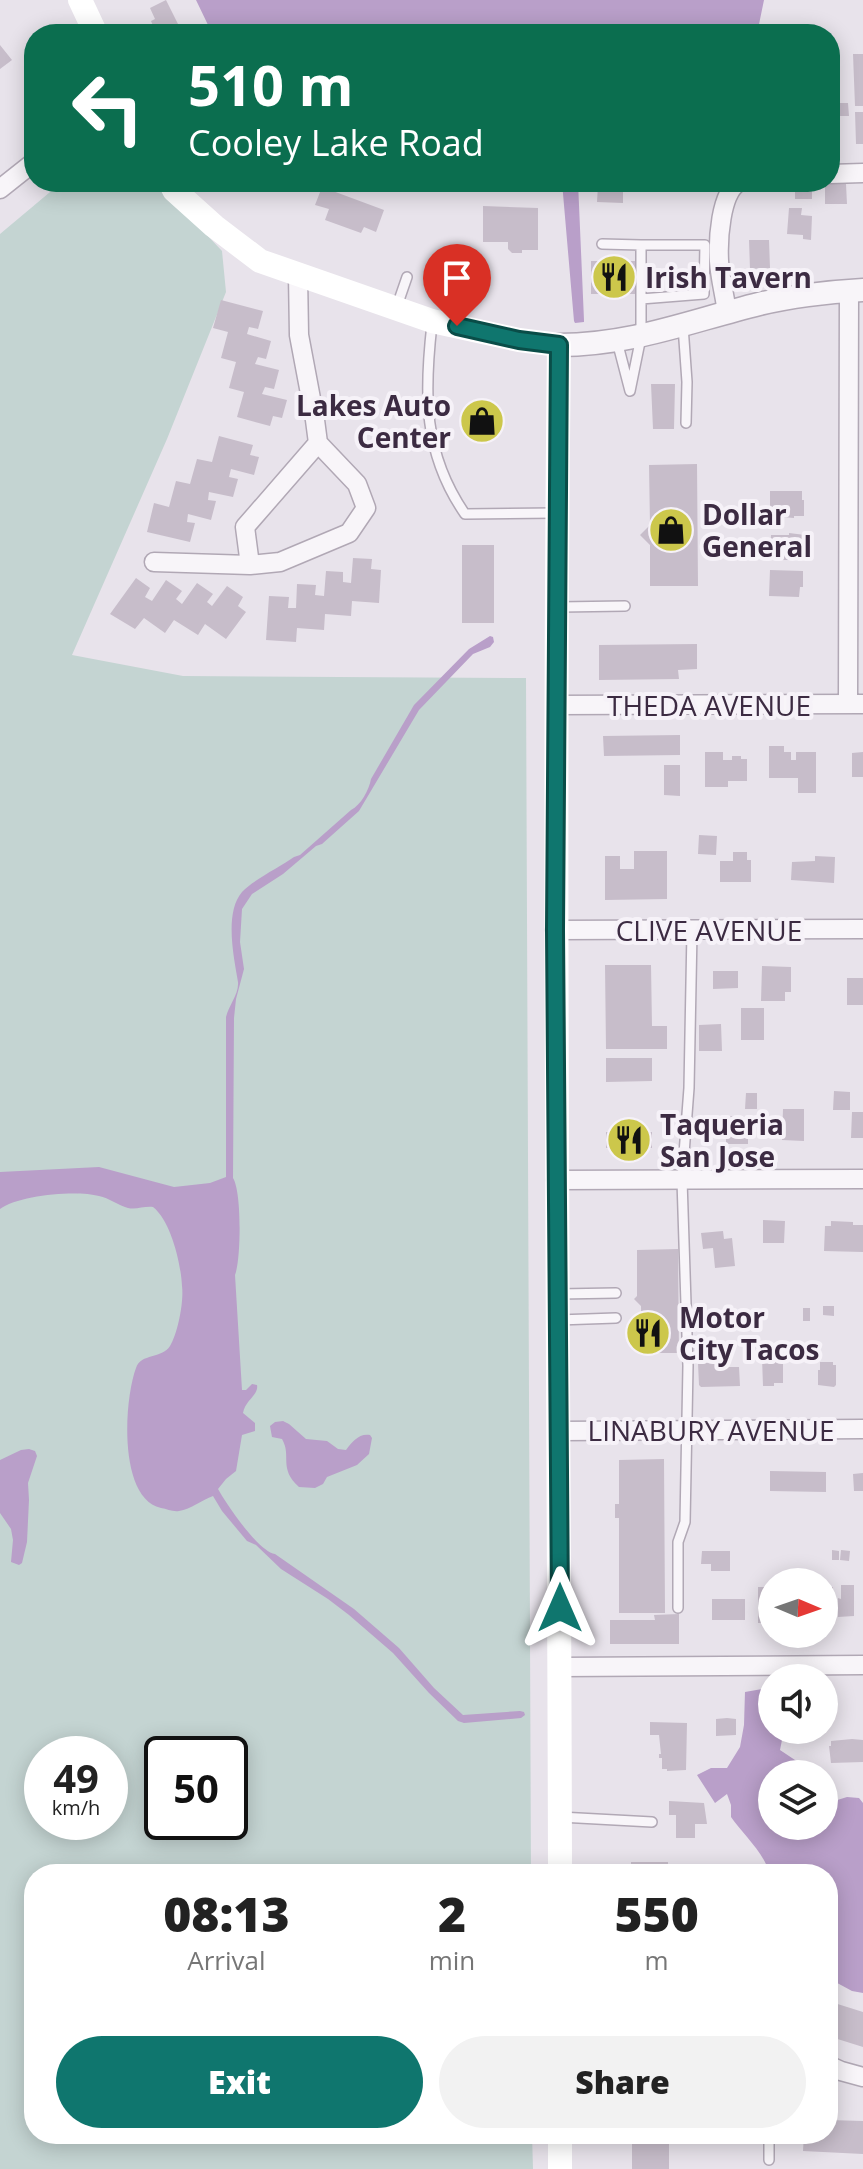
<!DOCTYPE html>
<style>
:root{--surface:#fff;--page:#f2f2f2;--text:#222;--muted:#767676;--accent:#0f766e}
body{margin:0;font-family:"Open Sans",sans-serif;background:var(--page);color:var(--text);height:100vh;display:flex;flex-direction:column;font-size:30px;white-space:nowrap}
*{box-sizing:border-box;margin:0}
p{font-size:26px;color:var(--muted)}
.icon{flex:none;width:44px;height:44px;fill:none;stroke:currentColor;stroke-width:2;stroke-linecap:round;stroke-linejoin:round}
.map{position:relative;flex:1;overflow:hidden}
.panel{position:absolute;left:24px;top:1864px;width:814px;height:280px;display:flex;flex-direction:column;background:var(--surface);border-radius:32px;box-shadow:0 4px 20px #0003}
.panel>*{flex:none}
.hud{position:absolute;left:24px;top:24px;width:816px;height:168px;border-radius:32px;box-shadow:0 4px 20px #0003;background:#0b6e4f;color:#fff;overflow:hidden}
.needle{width:52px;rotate:92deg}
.controls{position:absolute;left:758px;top:1568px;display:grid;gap:16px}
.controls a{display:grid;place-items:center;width:80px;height:80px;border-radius:50%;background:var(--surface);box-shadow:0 4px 20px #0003;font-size:40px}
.speed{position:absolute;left:24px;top:1736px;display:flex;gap:16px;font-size:40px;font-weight:700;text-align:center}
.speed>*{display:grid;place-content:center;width:104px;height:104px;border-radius:50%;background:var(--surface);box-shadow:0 4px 20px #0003;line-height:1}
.speed small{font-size:20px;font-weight:400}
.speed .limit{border:4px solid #111;border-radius:12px;background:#fff;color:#111}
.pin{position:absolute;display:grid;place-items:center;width:68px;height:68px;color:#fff;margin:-82px -34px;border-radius:50% 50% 50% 0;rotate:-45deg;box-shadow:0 0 8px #0007}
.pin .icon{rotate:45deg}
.me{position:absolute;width:88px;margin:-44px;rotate:0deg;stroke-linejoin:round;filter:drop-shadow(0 0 6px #0008)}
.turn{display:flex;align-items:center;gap:28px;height:168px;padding:0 32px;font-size:36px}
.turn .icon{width:104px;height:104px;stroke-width:2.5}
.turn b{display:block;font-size:56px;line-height:68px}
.eta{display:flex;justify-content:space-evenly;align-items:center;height:136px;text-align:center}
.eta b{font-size:48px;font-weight:800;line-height:56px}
.action{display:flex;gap:16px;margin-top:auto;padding:16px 32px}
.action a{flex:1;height:92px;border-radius:48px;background:var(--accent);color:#fff;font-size:32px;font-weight:800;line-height:92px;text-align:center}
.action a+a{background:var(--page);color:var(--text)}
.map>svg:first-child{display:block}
.green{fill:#c4d4d2;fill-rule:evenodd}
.water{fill:#b99fc9}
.building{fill:#c7bdca}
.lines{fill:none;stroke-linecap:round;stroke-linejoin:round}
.service-casing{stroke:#b1a8b5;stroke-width:12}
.minor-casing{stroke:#b1a8b5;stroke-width:21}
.tertiary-casing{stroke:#b1a8b5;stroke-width:25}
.service{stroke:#f8f5f9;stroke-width:9}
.minor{stroke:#f8f5f9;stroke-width:18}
.tertiary{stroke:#f8f5f9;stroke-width:22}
.secondary{stroke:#fff;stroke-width:24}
.route-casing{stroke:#0a4d48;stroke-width:20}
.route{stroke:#0f766e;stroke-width:14}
.labels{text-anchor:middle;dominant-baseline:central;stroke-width:8;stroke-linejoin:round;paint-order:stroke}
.poi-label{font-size:28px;font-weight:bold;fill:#3c2b42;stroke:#f6f2f8;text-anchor:start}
.street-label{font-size:28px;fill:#3c2b42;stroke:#f6f2f8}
</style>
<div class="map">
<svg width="863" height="2169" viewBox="0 0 863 2169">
<rect width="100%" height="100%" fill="#e8e3eb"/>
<path class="green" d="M62 182H157L222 251 226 292 167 439 72 655 183 676 526 678 531 1874H34V2134H532L533 2169H0V234ZM42 1754H110V1822H42ZM162 1754H230V1822H162Z"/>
<path class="water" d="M196 0H764L757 34H202L209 27Z
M562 182H578L584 320V322L575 323 574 321Z
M490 636 493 637 494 642 490 647 473 654 419 710 359 811 322 844 316 846 283 874 252 894 242 909 240 942 244 969 236 999 234 1018 233 1178C242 1192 241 1260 235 1275L242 1390H246L252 1384 257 1385C259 1395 245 1400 243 1413L255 1423V1431L242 1435 236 1471 226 1479 218 1489C227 1505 258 1551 275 1554L354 1609 399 1648 434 1688 463 1715 520 1711 524 1712 525 1715 521 1718 464 1723 458 1721 429 1693 393 1653 349 1615 328 1599 281 1569 256 1545 247 1541 222 1511 213 1496C202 1500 191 1509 179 1511 173 1512 167 1509 161 1508 118 1498 124 1400 136 1368 141 1353 162 1359 170 1346 178 1333 184 1301 182 1286 181 1264 171 1221 153 1207 144 1206 136 1210 128 1208 118 1205 109 1198 99 1196 76 1190 19 1195 0 1209V1172L99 1167 174 1187 210 1183 226 1177V1017C229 1005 239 994 238 982 234 958 224 913 242 892 253 880 280 867 294 857L300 855 351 810C361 805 369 790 371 779L414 705 469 649Z
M283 1421 289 1424 306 1439 327 1441 338 1449 346 1450C352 1442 359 1433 370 1435L372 1438 369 1454 357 1465 327 1477 323 1484 315 1488 299 1487C278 1468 292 1456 282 1439L272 1437 270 1426 275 1422Z
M29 1449 35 1451 37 1456 28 1483 29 1500 27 1542 22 1563 19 1565 11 1562 13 1540 11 1529 0 1513V1460L21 1450Z
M762 1689 772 1693V1730H784L780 1750 795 1760 810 1774H772V1826H824V1797L831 1802 847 1797 859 1798 863 1803V1993L852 1991 828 1978V1874H769C767 1856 742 1833 731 1817V1805L727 1794 715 1803 697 1775 711 1768H727L740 1747 744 1725 745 1692Z"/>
<path class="building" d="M166 0 182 32 177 34H161L158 28H154L151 21 155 19 150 8Z
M0 45 12 60 0 69Z
M830 53H839V83H830Z
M853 54H863V106H855Z
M839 103H848L849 116H839Z
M855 112H863V144H856Z
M795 183H812V199H795Z
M825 184H846L847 204H825Z
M598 185 623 186V203L597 202Z
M322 187 384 210 376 232 364 227 361 233 325 220 329 209 315 205Z
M483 206 538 208V250H522V253H512L508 249V242H483Z
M789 208H802L801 215 812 216 811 240 803 239V235L787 234Z
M749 240H769L770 268 750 269Z
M591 261H637V294H591Z
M221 300 263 311 258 329 249 327 247 334 271 341 266 359 258 357 255 364 279 370 274 389 265 387 262 394 287 400 282 418 273 416 270 426 237 417 244 392 229 388 236 362 221 358 228 332 213 328Z
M651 384H675L674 429H653Z
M482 398 502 431 483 443 462 411Z
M219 436 253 445 250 455 259 457 254 475 231 469 229 477 238 479 233 497 209 492 208 500 216 501 211 520 188 514 187 522 195 523 190 542 147 532 154 503 169 507 176 481 190 484 197 459 212 462Z
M697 464 698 586H650V545L640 535 650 525 649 465Z
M770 491H802V500H804V516H794V518L770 516Z
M789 533 805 535 804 550H801V560H770L771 535H789Z
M462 545H494V623H462Z
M353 558 372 559 371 569 381 570 379 603 352 601 351 616 325 614 324 630 297 628 296 642 266 640 269 596 289 597 288 608H296L297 584 316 585 315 595 324 596 326 571 343 572V582L351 583Z
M770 570 803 571V587H800L799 597 769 596Z
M136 578 150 588 145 597 152 601 166 580 182 591 176 599 182 604 197 583 213 594 207 602 212 606 227 586 243 597 238 606 246 612 226 639 205 624 198 635 174 620 165 633 144 618 135 629 110 614Z
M697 644V669L678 670 679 679 599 680V645Z
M680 735V755L604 756 603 736Z
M769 746H784V752H791V760H796V752H816V793H798V778H769Z
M705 752H723V760H732V756H741V759H747V781H728V787H705Z
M863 752V777H852V753Z
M664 765H680V796L664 795Z
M699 835 717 836 716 855 698 854Z
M634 851H667V899L605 900V856H620V869H634Z
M733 852H747V860H751V882H720V861H733Z
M815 856 835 857 834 883 791 880 792 862 815 861Z
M605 965H651L652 1026H667V1049H606Z
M762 966 791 967V992H785V1001H761Z
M713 971H738V988L713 989Z
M847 978H863V1005H847Z
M741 1008H764V1040H741Z
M721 1024 722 1051H699V1025Z
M606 1058H652V1081L606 1082Z
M834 1091 850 1092V1110H833Z
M746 1093H757V1109H745Z
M783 1109H804V1141L782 1140Z
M852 1112H863V1138H851Z
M731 1116 748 1117V1144H726V1117Z
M606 1132H652V1148H606Z
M763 1220 785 1221 784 1243H763Z
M831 1221 853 1222V1225H863V1252L824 1251 825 1226H831Z
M723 1231 724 1239 732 1238 735 1266 715 1268 713 1248 703 1249 701 1233Z
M678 1249 679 1353H642L641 1306 634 1299 637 1296V1250Z
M823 1306H834V1316L823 1315Z
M803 1308H810V1321H803Z
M762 1358H783V1383H774V1386H763Z
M820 1362H833V1365H836V1385L834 1387 818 1385V1370H820Z
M698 1363H721V1367H739L740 1386 701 1387 699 1385Z
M664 1459 665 1613H619V1518H615V1504H619V1460Z
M770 1471 826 1472V1492L770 1491Z
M863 1473V1491H854L853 1474Z
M832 1550 839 1551V1560H832Z
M841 1550 850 1551 849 1561 840 1560Z
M702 1551H730V1571H711V1564H701Z
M787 1576H802V1582H787Z
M841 1585H854V1616L838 1617V1598L841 1599Z
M758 1587H772V1623H758Z
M824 1587H833L832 1619H824Z
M712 1599H745V1620H712Z
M679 1614V1644H610V1620H655L654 1615Z
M727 1718 736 1719V1735L716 1736V1719Z
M650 1722 687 1723 686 1770 667 1771V1769H662V1758H659V1754H661L659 1735H650Z
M852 1739 863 1740V1762L831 1763 829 1746H831V1741Z
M669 1801 704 1803 707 1824H695V1838H676V1815H669Z
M631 1862H668V1874H631Z
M828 2001 863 2012V2047L828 2036Z
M828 2120 863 2121V2154L803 2151 804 2134H828Z
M629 2134 671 2135V2142H669V2169H632V2142H629Z"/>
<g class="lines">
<g class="service-casing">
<path id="service" d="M602 244 641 245
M397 306 407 277
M432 324C424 394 423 453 465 514L556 513
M683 326 687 382 686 423
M617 341 630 391 641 337V245H705L704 294 641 299
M560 607 625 606
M559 1294 616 1293
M558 1320 616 1318
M678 1608V1542L685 1522 688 1366 682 1180 689 1088 692 931
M560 1817 652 1822
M769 2134V2160"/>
</g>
<g class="minor-casing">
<path id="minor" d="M830 174 863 173
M0 189 34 162
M727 313C725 296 720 279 719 261 718 241 720 193 739 182
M154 562 250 565 280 562 349 533 366 508 357 484 318 443 315 420 299 335 298 275
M250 565 245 527 318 443
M848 704 849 291
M556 705 863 704
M555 930 863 929
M556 1180 863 1179
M560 1431 863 1429
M560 1667 863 1665
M828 2065 841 2071 863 2077"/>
</g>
<g class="tertiary-casing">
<path id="tertiary" d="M559 345C632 345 690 321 759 304 793 296 828 292 863 290"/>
</g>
<use href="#service" class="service"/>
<use href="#minor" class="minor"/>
<use href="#tertiary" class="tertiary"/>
<path class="secondary" d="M80 0 96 34
M170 182 174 190 214 226 260 261 432 321 519 340 559 345C553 855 559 1364 560 1874
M560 2169V2134"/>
</g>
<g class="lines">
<g class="route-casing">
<path id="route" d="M457 326 519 340 559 345 555 930 560 1608"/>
</g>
<use href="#route" class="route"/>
</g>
<defs>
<g id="restaurant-disc" transform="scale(2.3)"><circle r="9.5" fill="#ccc74b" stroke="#f6f2f8"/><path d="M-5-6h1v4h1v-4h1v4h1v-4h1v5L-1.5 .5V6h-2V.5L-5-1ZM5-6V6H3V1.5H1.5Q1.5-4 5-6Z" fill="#111"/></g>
<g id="shop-disc" transform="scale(2.3)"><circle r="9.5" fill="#ccc74b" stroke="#f6f2f8"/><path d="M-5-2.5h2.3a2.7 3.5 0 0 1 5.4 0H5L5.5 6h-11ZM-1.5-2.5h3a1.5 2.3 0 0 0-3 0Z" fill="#111"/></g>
</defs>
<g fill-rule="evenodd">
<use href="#restaurant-disc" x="614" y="277"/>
<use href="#shop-disc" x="482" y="421"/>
<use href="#shop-disc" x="671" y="530"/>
<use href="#restaurant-disc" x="629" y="1140"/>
<use href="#restaurant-disc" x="648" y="1333"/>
</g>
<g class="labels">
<g class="poi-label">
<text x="645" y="277">Irish Tavern</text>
<text x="451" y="405" text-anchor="end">Lakes Auto<tspan x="451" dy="32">Center</tspan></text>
<text x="702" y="514">Dollar<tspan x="702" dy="32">General</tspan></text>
<text x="660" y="1124">Taqueria<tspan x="660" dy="32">San Jose</tspan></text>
<text x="679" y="1317">Motor<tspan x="679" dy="32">City Tacos</tspan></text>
</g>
<g class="street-label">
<text x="709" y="705">THEDA AVENUE</text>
<text x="709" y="930">CLIVE AVENUE</text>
<text x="711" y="1430">LINABURY AVENUE</text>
</g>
</g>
</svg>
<div class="controls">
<a><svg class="needle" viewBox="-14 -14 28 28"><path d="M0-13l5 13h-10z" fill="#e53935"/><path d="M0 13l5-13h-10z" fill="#767676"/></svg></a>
<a><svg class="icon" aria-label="sound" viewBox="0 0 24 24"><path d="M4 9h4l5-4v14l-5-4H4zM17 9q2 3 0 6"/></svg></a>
<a><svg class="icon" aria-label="layers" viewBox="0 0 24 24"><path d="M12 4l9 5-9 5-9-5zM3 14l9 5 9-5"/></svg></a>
</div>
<div class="speed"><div>49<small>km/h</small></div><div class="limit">50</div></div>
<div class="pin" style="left:457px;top:326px;background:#d93025"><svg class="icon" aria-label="arrive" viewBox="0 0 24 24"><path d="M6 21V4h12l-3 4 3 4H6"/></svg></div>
<svg class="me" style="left:560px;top:1608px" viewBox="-20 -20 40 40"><path d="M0-17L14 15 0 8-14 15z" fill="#0f766e" stroke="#fff" stroke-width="4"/></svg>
<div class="hud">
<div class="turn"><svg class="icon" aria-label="left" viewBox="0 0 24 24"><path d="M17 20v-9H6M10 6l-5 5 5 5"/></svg><div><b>510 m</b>Cooley Lake Road</div></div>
</div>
<section class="panel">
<div class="eta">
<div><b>08:13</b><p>Arrival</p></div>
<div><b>2</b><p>min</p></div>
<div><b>550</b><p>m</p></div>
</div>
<div class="action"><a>Exit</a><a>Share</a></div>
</section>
</div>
